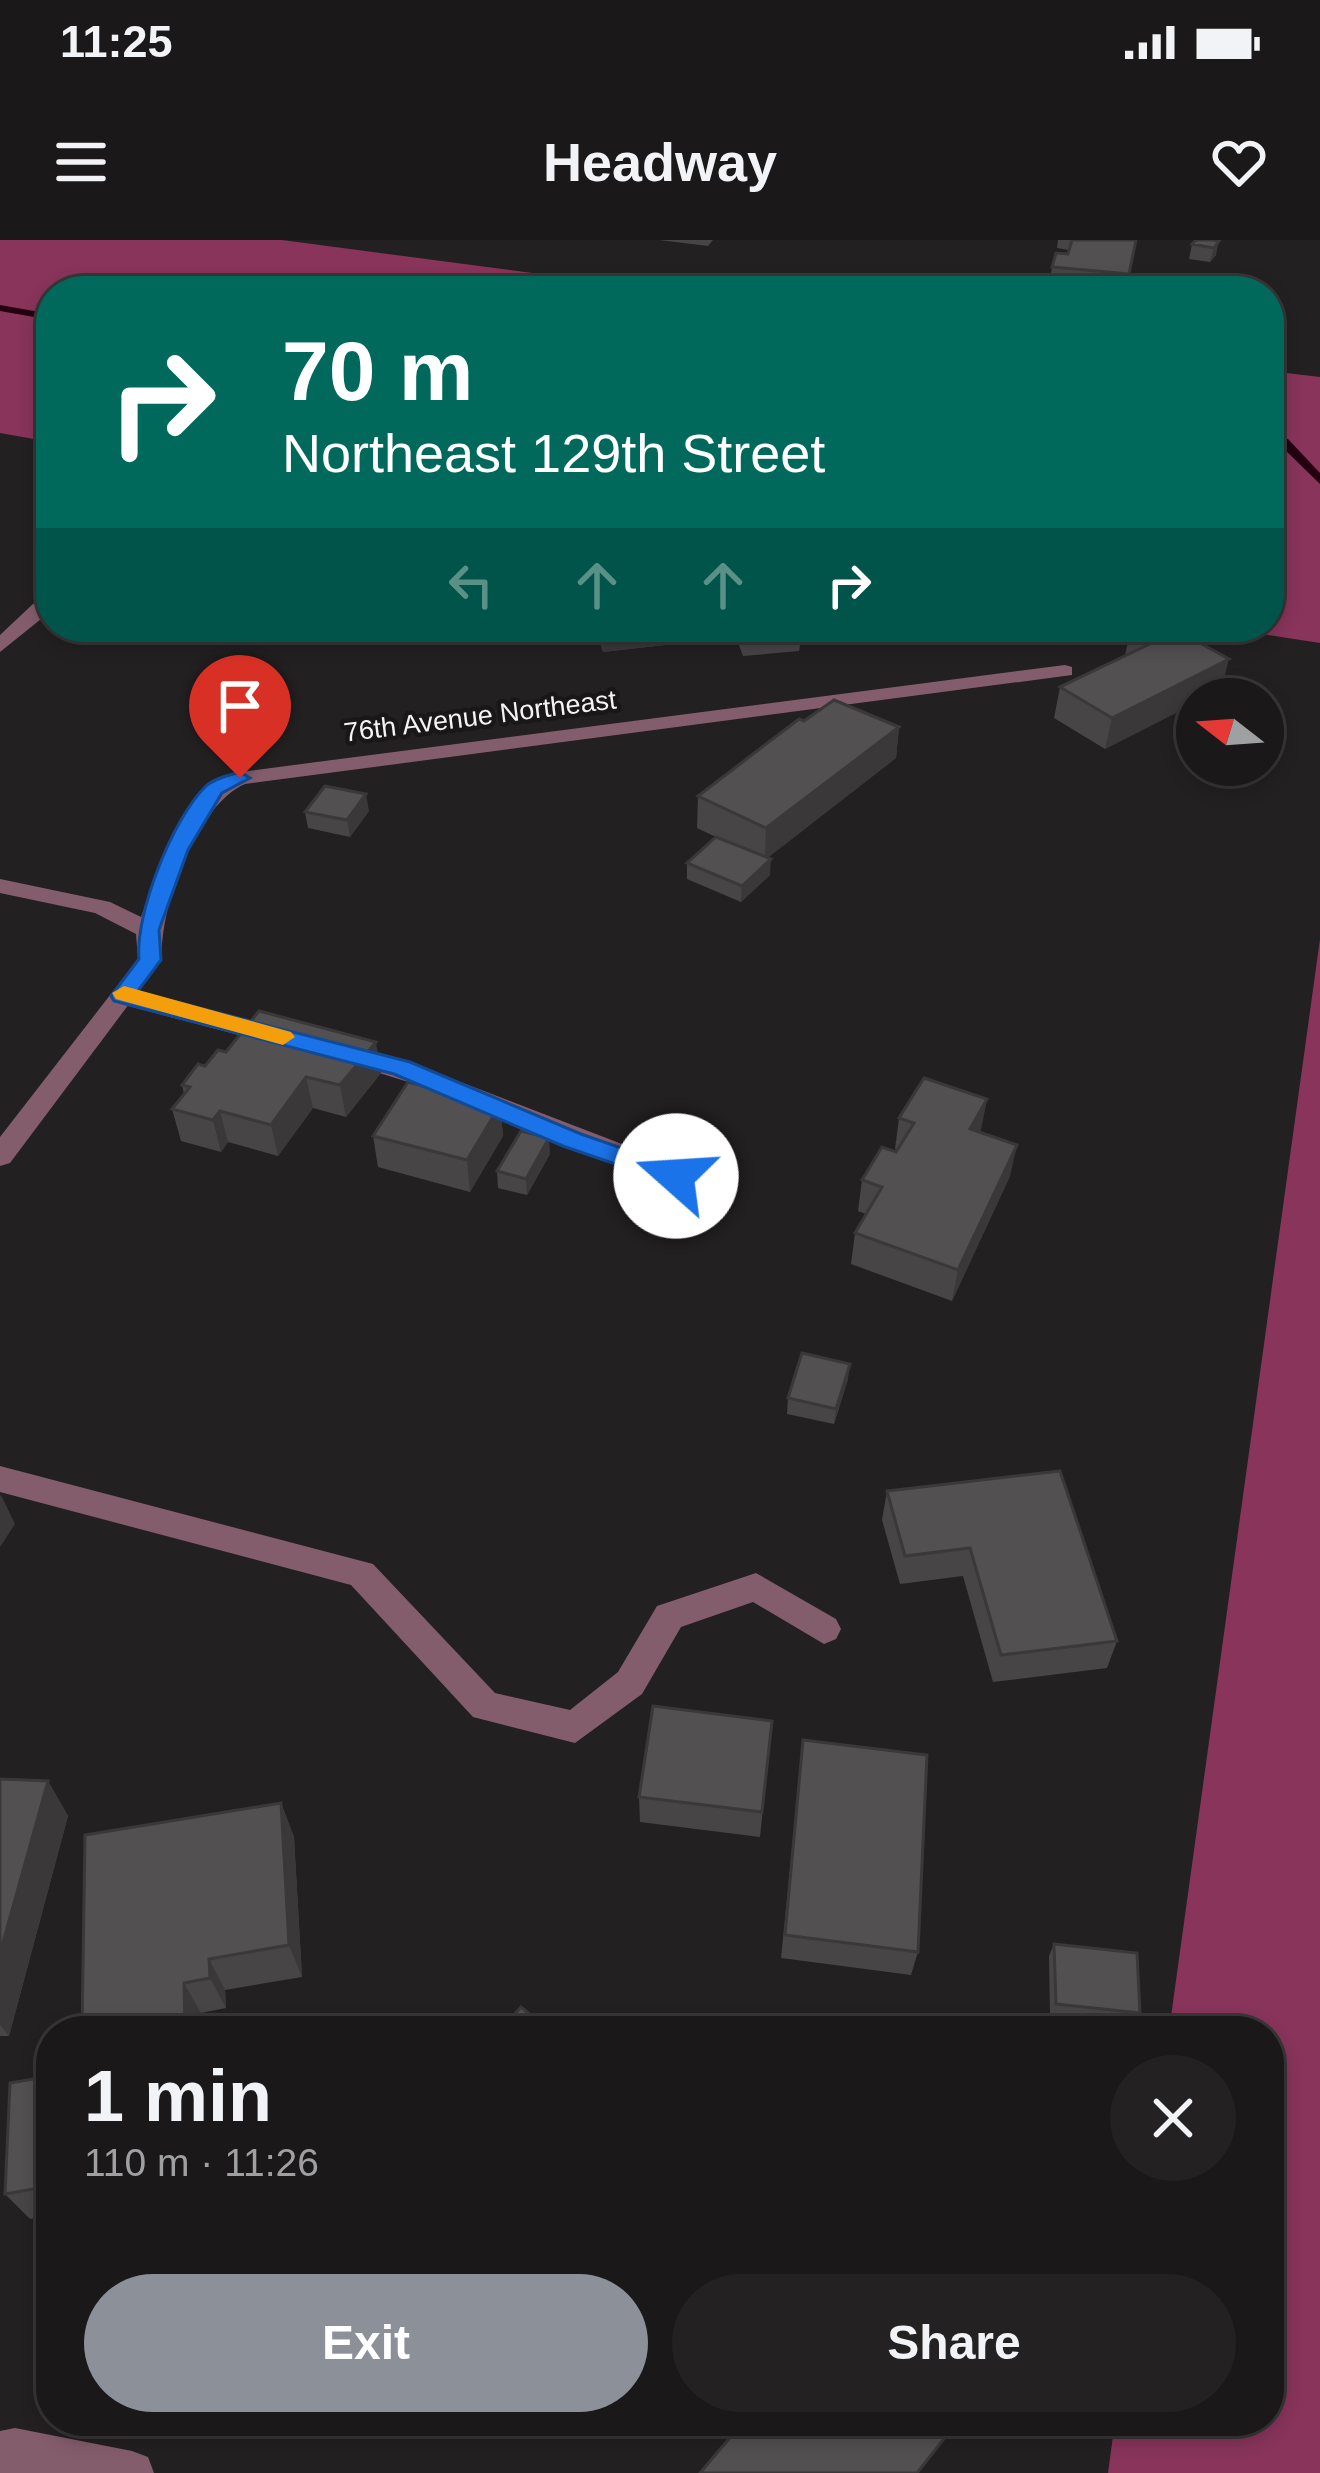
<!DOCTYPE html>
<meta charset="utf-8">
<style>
:root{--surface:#1a1819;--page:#232122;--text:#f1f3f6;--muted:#9fa0a2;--line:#383738;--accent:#8c9099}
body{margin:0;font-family:Arial,sans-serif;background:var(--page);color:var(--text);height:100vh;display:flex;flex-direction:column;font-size:45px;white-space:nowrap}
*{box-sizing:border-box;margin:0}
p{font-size:39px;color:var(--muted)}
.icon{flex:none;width:66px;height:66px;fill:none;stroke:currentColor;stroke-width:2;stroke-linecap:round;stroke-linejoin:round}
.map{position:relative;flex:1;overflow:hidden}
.details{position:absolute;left:36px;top:1776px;width:1248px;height:420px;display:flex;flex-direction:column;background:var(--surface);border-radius:48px;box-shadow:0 6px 18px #0003,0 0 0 3px var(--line)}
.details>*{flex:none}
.hud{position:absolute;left:36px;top:36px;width:1248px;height:366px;border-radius:48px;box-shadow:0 6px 18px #0003,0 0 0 3px var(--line);background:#00695c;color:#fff;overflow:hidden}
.needle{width:78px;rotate:287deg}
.fabs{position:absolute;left:1176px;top:438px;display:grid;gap:24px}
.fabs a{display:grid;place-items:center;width:108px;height:108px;border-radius:50%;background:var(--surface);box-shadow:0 6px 18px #0003,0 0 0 3px var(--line);font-size:60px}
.pin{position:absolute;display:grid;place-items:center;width:102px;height:102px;color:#fff;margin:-123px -51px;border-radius:50% 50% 50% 0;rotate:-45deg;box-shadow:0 0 12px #0007}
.pin .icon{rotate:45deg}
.me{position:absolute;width:132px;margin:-66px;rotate:289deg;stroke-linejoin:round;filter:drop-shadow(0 0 9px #0008)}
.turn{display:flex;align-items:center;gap:42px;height:252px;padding:0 48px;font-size:54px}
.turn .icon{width:156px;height:156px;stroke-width:2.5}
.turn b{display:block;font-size:84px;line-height:102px}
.lanes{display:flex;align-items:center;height:114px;padding:0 48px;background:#0003;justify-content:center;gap:60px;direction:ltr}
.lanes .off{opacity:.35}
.round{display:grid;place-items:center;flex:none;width:126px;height:126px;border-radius:63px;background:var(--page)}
.head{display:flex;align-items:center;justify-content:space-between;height:204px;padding:0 48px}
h1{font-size:72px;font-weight:700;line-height:90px}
.cta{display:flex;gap:24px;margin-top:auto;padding:24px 48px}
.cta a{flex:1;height:138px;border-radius:72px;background:var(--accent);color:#fff;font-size:48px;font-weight:700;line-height:138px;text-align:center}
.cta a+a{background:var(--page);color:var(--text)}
.status{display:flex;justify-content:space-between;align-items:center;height:84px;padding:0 60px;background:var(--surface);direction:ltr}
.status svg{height:33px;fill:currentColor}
header{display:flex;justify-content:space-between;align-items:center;height:156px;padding:0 48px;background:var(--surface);font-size:54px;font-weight:700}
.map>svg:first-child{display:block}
.forest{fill:#88345b}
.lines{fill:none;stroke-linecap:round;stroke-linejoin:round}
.stream{fill:#240011;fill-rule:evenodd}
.service{fill:#845d6c;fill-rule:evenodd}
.minor{fill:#845d6c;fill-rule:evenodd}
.wall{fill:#474546}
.shaded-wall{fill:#3a3839}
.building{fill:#535051;stroke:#3a3839;stroke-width:3}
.route{fill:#1a73e8;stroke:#114b97;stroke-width:3}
.slow{fill:#f59e0b}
.labels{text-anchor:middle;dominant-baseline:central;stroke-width:9;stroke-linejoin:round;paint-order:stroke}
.far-street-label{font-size:27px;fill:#f5f3f3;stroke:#1a1718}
</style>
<div class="status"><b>11:25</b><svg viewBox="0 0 49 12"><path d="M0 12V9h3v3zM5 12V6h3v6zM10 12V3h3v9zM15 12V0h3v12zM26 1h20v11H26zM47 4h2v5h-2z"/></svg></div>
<header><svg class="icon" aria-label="menu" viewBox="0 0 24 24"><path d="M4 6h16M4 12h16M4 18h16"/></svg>Headway<svg class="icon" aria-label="heart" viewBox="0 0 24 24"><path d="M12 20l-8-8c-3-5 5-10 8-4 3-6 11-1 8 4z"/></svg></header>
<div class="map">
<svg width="1320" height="2233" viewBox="0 0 1320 2233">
<rect width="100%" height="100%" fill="#232021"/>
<path class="forest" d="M0 0H282L668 51H51V202L0 193Z
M1269 131 1320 137V403L1217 387H1269Z
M1320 699V2233H1108L1115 2181H1269V1791H1169Z"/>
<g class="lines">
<path class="stream" d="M0 65 51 74V80L0 71Z
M1269 196 1288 199 1320 233V244L1280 205 1269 204Z"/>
<path class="service" d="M51 359V371L0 412V395L33 364Z
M122 748 294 792 298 798 285 807 113 762 109 756Z
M343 804 437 833 687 929 691 936 677 946 667 943 418 845 334 819 330 813 334 807Z
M0 1226 373 1324 495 1453 570 1470 618 1432 657 1366 756 1333 836 1379 841 1389 836 1399 824 1404 753 1362 681 1387 642 1454 575 1503 473 1477 351 1345 0 1252Z"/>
<path class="minor" d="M1065 425 1072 427V435L245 544C196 565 159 669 162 720L10 923 0 926V897L138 719 136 694 95 673 0 653V639L110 662 141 677 166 610 203 549 232 533Z
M15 2188 132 2211 148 2217 154 2233H0V2191Z"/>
</g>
<path class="wall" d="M659 0H713L708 6Z
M1058 0H1136L1126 51H1048L1052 27 1068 14 1069 10 1057 8Z
M1212 0 1216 15 1210 22 1189 19 1192 4Z
M596 387H805L804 404 800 405 799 411 743 416 736 397 603 412Z
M1131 389 1203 405 1221 450 1197 459V462L1105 509 1054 478 1060 447 1125 415Z
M804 481 899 487 896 518 767 618 770 635 741 662 687 639V623L716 597 697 588 698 556Z
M369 571 350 597 308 588 305 572Z
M226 812 381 833 346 877 313 868 278 916 228 902 221 912 181 901 172 869 184 854 182 845Z
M987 859 980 892 1010 936 952 1061 851 1024 855 993 866 974 858 971 862 940 897 910 895 909 899 878Z
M500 865 503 896 470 952 378 927 373 896Z
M550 914 527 955 498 948 497 931Z
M848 1139 834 1184 787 1174 788 1158Z
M887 1251 1117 1401 1107 1428 993 1442 963 1336 900 1344 882 1280Z
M772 1481 760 1597 640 1582 639 1557Z
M803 1500 918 1712 911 1735 781 1718Z
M0 1539 48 1541 68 1576 9 1796H0Z
M281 1563 294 1597 302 1737 225 1750 226 1768 201 1773 202 1791H82Z
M1054 1704 1140 1773 1134 1785 1050 1775 1049 1716Z
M51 1836V1975L30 1979 5 1954Z"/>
<path class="shaded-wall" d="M1219 1 1216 15 1210 22 1214 8Z
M602 387H736V397L603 412Z
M1208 388 1200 418 1189 397Z
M1229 419 1221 450 1203 459H1197V462L1105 509 1112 478Z
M899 487 896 518 765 620 766 588Z
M366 554 369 571 350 597 347 580Z
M771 619 770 635 741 662 742 646Z
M376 802 381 833 346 877 340 845Z
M306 837 313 868 278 916 271 885Z
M987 859 981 890 964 920 970 889Z
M500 865 503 896 470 952 467 920Z
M220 871 228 902 221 912 213 880Z
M549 898 550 914 527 955 526 939Z
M1017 905 1010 936 952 1061 958 1030Z
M850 1124 848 1139 834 1184 836 1169Z
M1 1255 15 1284 0 1307V1256Z
M48 1541 68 1576 9 1796 0 1785V1713Z
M281 1563 294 1597 302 1737 289 1705Z
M209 1719 225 1750 226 1768 210 1738Z
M184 1743 201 1773 202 1791H185Z"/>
<path class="building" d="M1072 0H1136L1129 34 1052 27 1056 13 1068 14Z
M1196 0H1212L1219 1 1214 8 1192 4Z
M1135 387H1206L1208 388 1189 397 1229 419 1112 478 1060 447 1154 402 1131 389Z
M834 460 899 487 766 588 698 556 799 479 804 481Z
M325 546 366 554 347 580 305 572Z
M716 597 771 619 742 646 687 623Z
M259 771 376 802 340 845 306 837 271 885 220 871 213 880 172 869 190 847 182 845 198 824 205 826 218 810 226 812Z
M924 838 987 859 970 889 1017 905 958 1030 855 993 882 947 862 940 882 907 896 912 914 883 899 878Z
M408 842 500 865 467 920 373 896Z
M521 891 549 898 526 939 497 931Z
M802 1113 850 1124 836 1169 788 1158Z
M1060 1231 1117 1401 1001 1415 970 1308 905 1316 887 1251Z
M653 1466 772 1481 762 1572 639 1557Z
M803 1500 927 1515 918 1712 785 1695Z
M0 1539 48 1541 0 1713Z
M281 1563 289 1705 209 1719 210 1738 184 1743 185 1791H82L85 1595Z
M1054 1704 1137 1713 1140 1773 1056 1764Z
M521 1767 550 1791H500Z
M51 1836V1946L5 1954 10 1843Z
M744 2181H958L917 2233H700Z"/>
<path class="route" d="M240 532 250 538 222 553 188 610 159 690 161 720 137 752 410 822 581 894 685 930V942L676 945 563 906 394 834 114 761 111 756 139 719C135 674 172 580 205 547 213 539 229 535 240 532Z"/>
<path class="slow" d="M124 746 291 792 295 797 283 805 116 759 112 753Z"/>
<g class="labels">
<g class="far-street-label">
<text transform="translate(480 476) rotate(-7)">76th Avenue Northeast</text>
</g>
</g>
</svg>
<div class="fabs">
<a><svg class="needle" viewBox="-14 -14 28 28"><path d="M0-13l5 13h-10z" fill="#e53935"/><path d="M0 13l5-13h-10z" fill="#9fa0a2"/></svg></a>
</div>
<div class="pin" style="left:240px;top:538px;background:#d93025"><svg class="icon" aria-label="arrive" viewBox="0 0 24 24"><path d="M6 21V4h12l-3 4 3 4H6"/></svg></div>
<svg class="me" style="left:676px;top:936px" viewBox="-20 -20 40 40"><circle r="19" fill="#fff"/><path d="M0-13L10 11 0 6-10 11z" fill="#1a73e8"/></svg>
<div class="hud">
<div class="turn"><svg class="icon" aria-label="right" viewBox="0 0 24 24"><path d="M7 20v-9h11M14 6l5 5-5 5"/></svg><div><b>70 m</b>Northeast 129th Street</div></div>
<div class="lanes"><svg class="icon off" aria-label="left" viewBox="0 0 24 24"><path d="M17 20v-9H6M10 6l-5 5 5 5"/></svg><svg class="icon off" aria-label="ahead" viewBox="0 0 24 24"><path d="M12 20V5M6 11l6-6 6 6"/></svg><svg class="icon off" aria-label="ahead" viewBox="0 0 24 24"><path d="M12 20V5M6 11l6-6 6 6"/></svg><svg class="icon" aria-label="right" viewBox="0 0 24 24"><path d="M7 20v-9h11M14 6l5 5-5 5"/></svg></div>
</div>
<section class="details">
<div class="head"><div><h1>1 min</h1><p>110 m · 11:26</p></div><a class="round"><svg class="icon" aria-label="close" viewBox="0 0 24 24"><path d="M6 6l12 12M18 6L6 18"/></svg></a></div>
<div class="cta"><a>Exit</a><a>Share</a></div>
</section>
</div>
